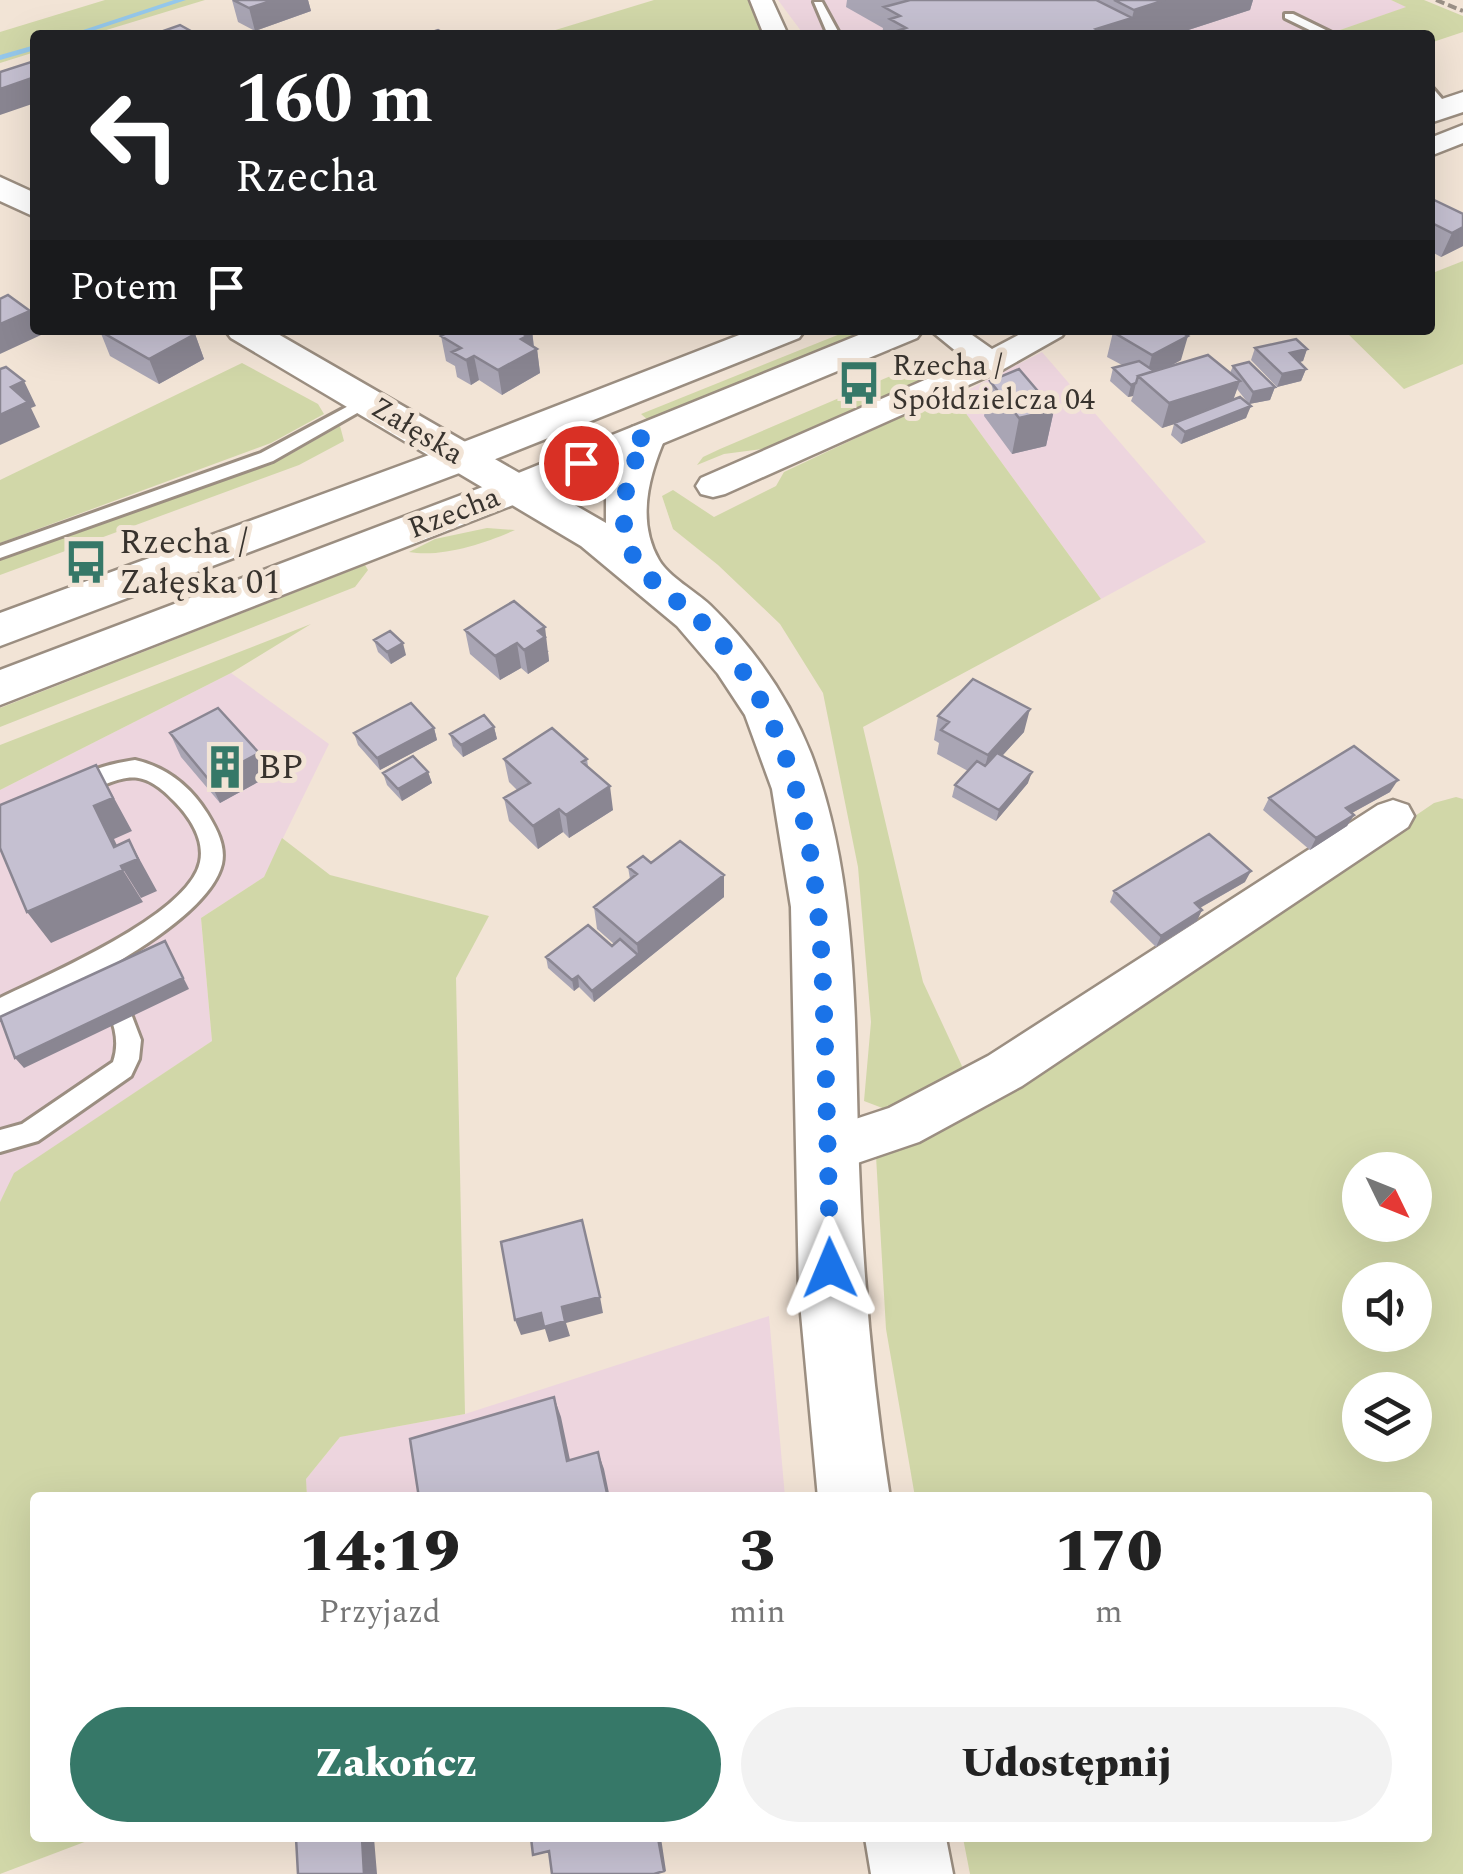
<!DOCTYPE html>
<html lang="pl">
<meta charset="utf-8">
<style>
:root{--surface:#fff;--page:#f2f2f2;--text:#222;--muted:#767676;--accent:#367868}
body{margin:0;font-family:Spectral,serif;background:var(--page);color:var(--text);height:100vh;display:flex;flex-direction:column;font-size:38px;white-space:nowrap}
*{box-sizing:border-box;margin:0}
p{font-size:32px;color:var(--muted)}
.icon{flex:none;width:55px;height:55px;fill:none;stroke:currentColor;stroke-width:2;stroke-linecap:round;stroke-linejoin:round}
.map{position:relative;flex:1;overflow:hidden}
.panel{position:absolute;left:30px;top:1492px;width:1402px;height:350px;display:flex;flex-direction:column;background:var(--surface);border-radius:10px;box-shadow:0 10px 40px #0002}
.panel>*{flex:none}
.hud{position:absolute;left:30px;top:30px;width:1405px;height:305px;border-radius:10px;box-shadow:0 10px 40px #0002;background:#202124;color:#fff;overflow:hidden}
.needle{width:65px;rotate:133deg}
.tools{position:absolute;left:1342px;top:1152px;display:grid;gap:20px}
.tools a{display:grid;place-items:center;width:90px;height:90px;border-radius:50%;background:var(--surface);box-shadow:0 10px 40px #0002;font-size:50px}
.pin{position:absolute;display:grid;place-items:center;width:85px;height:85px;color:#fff;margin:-42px;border:5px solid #fff;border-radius:50%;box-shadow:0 2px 10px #0007}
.me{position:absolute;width:110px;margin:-55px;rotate:359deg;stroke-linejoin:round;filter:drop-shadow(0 0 8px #0008)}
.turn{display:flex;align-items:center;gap:35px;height:210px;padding:0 40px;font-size:45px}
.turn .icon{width:130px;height:130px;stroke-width:2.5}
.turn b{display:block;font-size:70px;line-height:85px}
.then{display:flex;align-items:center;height:95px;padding:0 40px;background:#0003;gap:20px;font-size:38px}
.eta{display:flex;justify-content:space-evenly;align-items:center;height:170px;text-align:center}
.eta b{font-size:60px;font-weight:800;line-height:70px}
.cta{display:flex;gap:20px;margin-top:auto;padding:20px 40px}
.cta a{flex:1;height:115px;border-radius:60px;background:var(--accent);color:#fff;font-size:40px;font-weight:800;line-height:115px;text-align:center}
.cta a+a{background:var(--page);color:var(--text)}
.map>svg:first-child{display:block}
.commercial{fill:#edd5de}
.green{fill:#d1d7a8;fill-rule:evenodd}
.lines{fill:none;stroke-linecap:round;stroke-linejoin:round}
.stream{fill:#95c8eb;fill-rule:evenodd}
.service-casing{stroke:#9b8e81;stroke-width:6}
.minor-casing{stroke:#9b8e81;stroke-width:5}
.tertiary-casing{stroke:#9b8e81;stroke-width:5}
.secondary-casing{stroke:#9b8e81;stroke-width:5}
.service{fill:#fff;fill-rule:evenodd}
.minor{fill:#fff;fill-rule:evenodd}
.tertiary{fill:#fff;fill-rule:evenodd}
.secondary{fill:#fff;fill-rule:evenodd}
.rail{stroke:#998f85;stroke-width:4;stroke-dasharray:9 4;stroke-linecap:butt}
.wall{fill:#a9a5b4;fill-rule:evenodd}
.shaded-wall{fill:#8a8692}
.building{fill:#c5c0d1;stroke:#8a8692;stroke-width:2.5}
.route{stroke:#1a73e8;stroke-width:18;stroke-dasharray:0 32.4}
.labels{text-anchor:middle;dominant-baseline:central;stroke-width:10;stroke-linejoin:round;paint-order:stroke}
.far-poi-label{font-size:30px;fill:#38332e;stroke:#f2e4d6;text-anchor:start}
.far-street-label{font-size:30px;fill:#38332e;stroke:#f2e4d6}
.poi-label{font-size:35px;fill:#38332e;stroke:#f2e4d6;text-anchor:start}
</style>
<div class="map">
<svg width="1463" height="1874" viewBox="0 0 1463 1874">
<rect width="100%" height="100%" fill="#f2e4d6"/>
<path class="commercial" d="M778 0H1391L1407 7 1326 35H804Z
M1042 352 1206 542 1101 599 954 397Z
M231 673 329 744 264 877 201 918 212 1041 15 1173 0 1202V790Z
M769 1316 785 1497 307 1498 306 1479 340 1437 465 1414Z"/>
<path class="green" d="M105 0H205L90 35H35V52L0 63V32Z
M654 0H752L761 35H539Z
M1391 0H1424L1463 16V32L1430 43V35H1350L1340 30 1406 7Z
M1463 261V364L1404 389 1344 330H1430V274Z
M850 330H872L649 421 641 414Z
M242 363 318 404 324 414 271 443 0 543V480Z
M921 363 940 371V375L769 448 724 454 697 465 703 457 720 449Z
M954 397 1101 599 863 727 923 982 968 1079 885 1109 864 1101 871 1022 858 867 823 693 780 624 718 565 673 529 662 496 673 490 714 517 776 486 784 472 922 407Z
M340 426 344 441 299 465 0 575V558L287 456Z
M487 528 515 530C486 543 441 558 409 552L435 539Z
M365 565 368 570 355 587 0 727V708Z
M311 624 231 673 0 790V745Z
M1456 797 1463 799V1874H970L963 1838H1428V1498L915 1497 886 1329 876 1156 987 1108 1434 803ZM1360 1170H1415V1225H1360ZM1360 1280H1415V1335H1360ZM1360 1390H1415V1445H1360Z
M282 838 330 875 489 916 456 978 465 1414 340 1437 306 1479 307 1497 35 1498V1838H95L0 1874V1202L14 1173 212 1041 201 918 264 877Z"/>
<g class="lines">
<path class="stream" d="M174 0H186L80 35H68Z
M35 45V50L0 60V55Z"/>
<g class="service-casing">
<path id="service" d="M814 2H822L840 35H828Z
M1285 14H1293L1336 35H1320L1285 18Z
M1430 85 1448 106V112H1440L1430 98Z
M367 396 373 398V404L273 461 0 558V546L261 453Z
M135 760C166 767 190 786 207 813 216 828 226 845 222 864 208 924 56 999 0 1019V998C47 975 189 915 200 862 205 839 189 816 174 801 136 761 120 781 77 795L67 787C79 771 114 763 135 760Z
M112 982 120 985 141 1040 139 1059 131 1076 38 1141 0 1152V1130L22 1124 113 1062C122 1036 110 1015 100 992L104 985Z"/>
</g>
<g class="minor-casing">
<path id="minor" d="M750 0H772L788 35H764Z
M1463 125V143L1430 156V138Z
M930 330H965L992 349 1028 330H1066L1062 336 1002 370 725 494 713 497 701 494 696 486 701 478 968 361Z
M1393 800 1408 805 1414 816 1408 827 1022 1086 919 1142 828 1173 810 1166 803 1150 810 1134 889 1108 988 1056 1378 805Z"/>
</g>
<g class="tertiary-casing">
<path id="tertiary" d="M0 177 35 193V217L0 201Z
M225 330H271L606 523V487L632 427 646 424 660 427 666 436C649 475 636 520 659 560 669 577 695 591 710 605 753 647 789 698 811 754 860 883 854 1030 859 1166 863 1278 873 1387 890 1498H818L799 1292 791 907 772 789 745 715 718 674 677 626 581 546 231 338Z
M865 1838H946L953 1874H871Z"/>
</g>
<g class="secondary-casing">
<path id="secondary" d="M1463 92V112L1430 123V103Z
M752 330H805L799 338 478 466 0 646V613L448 448Z
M871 330H923L917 338 531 498 0 705V670L501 480Z"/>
</g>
<use href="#service" class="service"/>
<use href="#minor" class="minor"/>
<use href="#tertiary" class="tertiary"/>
<use href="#secondary" class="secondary"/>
<path class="rail" d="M1436 0 1463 11"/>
</g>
<path class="wall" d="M232 0H308L311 11 255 31 238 22Z
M847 0H1253L1250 10 1173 35H882L883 28 846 7Z
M1430 198 1463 214V246L1441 257 1430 251Z
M452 330H532L534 347 537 349 540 373 502 395 479 380 471 385 457 377 455 366 446 361 441 336Z
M100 331 195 334 204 359 159 384 110 356Z
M1113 332 1181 360 1169 367 1230 373 1233 366 1275 387 1270 400 1249 404 1246 418 1181 444 1171 435 1174 424 1162 428 1131 401 1133 396 1128 397 1110 381 1113 368 1122 365 1107 357ZM1237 389 1248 403 1233 400Z
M1255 348 1307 349 1303 361 1299 362 1306 369 1301 381 1277 387 1251 360Z
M990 381 1054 410 1046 446 1012 454 984 416Z
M465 630 549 651 548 652 549 661 528 674 521 668 500 680 470 654Z
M374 640 406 655 391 664 378 652Z
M938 716 1024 732 1002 756 1028 783 996 821 952 797 955 785 968 771 937 754 939 743 934 740Z
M494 727 497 739 463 757 453 746 450 734Z
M434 728 437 740 380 770 358 745 354 733Z
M170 733 269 776 220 803 181 757Z
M504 759H587L588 766 613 810 569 838 563 832 538 849 509 821 504 798 517 790 509 782Z
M428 772 432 783 402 801 387 785 383 773Z
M1390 792 1352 813 1354 815 1347 826 1310 850 1263 810 1269 798Z
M651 863 724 875V897L594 1002 579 987 574 991 548 968 546 957 612 946 614 944 597 929 594 907 630 879 628 867Z
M1245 882 1200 908 1197 921 1156 947 1110 902 1114 891Z"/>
<path class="shaded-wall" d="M274 0H308L311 11 255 31 249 8Z
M1165 0H1253L1250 10 1173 35H1095L1096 29 1132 18 1134 10Z
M35 77V103L0 115V89Z
M1463 227V246L1441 257 1452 233Z
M30 311 35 322V330H38L41 335 0 354V324Z
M517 330H532L534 350 537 349 540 373 502 395 498 370Z
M195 334 204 359 159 384 149 359Z
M1188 336 1181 360 1146 379 1152 355Z
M1307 349 1303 361 1286 366 1290 353Z
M474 356 479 380 471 385 466 360Z
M1306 369 1301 381 1277 387 1282 374Z
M24 381 36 406 31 408 40 427 0 445V415L11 387Z
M1240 381 1231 406 1162 428 1169 403Z
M1136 383 1133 396 1128 397 1131 385Z
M1275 387 1270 400 1249 404 1253 392Z
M1251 406 1246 418 1181 444 1185 432Z
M1054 410 1046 446 1012 454 1019 418Z
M545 627 549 661 528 674 524 650 538 631Z
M403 643 406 655 391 664 387 652Z
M517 643 521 668 500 680 495 656Z
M1030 709 1024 732 982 778 988 755Z
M494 727 497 739 463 757 461 745Z
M434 728 437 740 380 770 377 758Z
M259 753 269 776 220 803 209 780Z
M96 765 132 831 114 839 126 864 129 840 157 891 141 898 121 866 114 847 94 806Z
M428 772 432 783 402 801 398 789Z
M1032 772 1028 783 996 821 999 810Z
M1398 780 1390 792 1339 820 1346 808Z
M610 786 613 810 569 838 566 815Z
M559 809 563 832 538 849 533 826Z
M1354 815 1347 826 1310 850 1316 838Z
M123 870 143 902 51 943 27 912Z
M1251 871 1245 882 1189 914 1195 903Z
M724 875V897L594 1002 592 991 638 955 637 944Z
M1202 910 1197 921 1156 947 1161 936Z
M165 941 189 989 24 1068 15 1058Z
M578 976 579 987 574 991 572 980Z
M600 1297 603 1313 566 1323 570 1336 549 1342 545 1329 521 1335 515 1320Z
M554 1397 561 1417 574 1479 567 1461Z
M598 1452 604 1469 610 1498H608Z
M362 1838H374L377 1874H364Z
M658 1838H661L666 1871 656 1874Z"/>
<path class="building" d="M233 0H274L249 8Z
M910 0H1096L1132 18 1096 29 1107 35H903L897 31 906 28 890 19 900 16 884 7Z
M1114 0H1165L1134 10Z
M180 25 198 35H152Z
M438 30 447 35H423Z
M31 62 35 64V77L0 89V72Z
M1430 198 1463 214V227L1452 233 1430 222Z
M8 295 30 311 0 324V299Z
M102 330H188L195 334 149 359 100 331Z
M452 330H528L522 333 527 336 521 339 537 349 498 370 474 356 466 360 452 352 461 348 441 336Z
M1117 330H1178L1188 336 1152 355 1113 332Z
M1296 339 1307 349 1290 353 1306 369 1282 374 1255 348Z
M1208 355 1240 381 1169 403 1138 376Z
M1139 361 1154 371 1138 376 1136 383 1131 385 1113 368Z
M1249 362 1275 387 1253 392 1233 366Z
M6 367 24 381 11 387 28 402 0 415V369Z
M1019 369 1054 410 1019 418 990 381Z
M1240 397 1251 406 1185 432 1174 423Z
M514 601 545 627 538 631 545 637 524 650 517 643 495 656 465 630Z
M390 631 403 643 387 652 374 640Z
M973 679 1030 709 988 755 941 730 949 722 938 716Z
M411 703 434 728 377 758 354 733Z
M218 708 259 753 209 780 170 733Z
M484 715 494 727 461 745 450 734Z
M552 728 587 759 582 762 610 786 566 815 559 809 533 826 504 798 530 783 504 759Z
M1354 746 1398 780 1346 808 1354 815 1316 838 1269 798Z
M997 753 1032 772 999 810 955 785 977 761 985 766Z
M413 756 428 772 398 789 383 773Z
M96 765 113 798 94 806 114 847 129 840 138 859 121 866 123 870 27 912 0 848V805Z
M1209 834 1251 871 1195 903 1202 910 1161 936 1114 891Z
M680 841 724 875 637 944 594 907 637 874 628 867 643 856 651 863Z
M588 925 612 946 620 939 638 955 592 991 578 976 572 980 546 957Z
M165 941 183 978 15 1058 0 1017Z
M582 1220 600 1297 562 1307 565 1321 544 1327 541 1313 515 1320 501 1242Z
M554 1397 567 1461 598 1452 608 1498H419L410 1439Z
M296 1838H362L364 1874H298Z
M531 1838H658L664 1871 654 1874H552L549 1851 533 1855Z"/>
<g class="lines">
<path class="route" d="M581 463 646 436C626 478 611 523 639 566 651 583 690 610 707 627 732 653 756 688 771 721 818 825 822 935 825 1047 827 1121 829 1194 830 1268"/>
</g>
<defs>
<g id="bus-bare" transform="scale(3.45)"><path d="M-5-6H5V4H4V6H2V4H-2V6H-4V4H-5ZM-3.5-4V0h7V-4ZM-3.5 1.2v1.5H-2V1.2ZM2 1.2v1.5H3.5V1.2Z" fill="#367868" stroke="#f2e4d6" stroke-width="2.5" paint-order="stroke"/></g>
<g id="building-bare" transform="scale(3.45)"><path d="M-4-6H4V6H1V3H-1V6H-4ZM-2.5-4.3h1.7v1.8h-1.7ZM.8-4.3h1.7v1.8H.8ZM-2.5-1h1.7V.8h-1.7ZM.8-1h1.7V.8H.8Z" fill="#367868" stroke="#f2e4d6" stroke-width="2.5" paint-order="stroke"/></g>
</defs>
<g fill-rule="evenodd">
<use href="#bus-bare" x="859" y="383"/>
<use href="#bus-bare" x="86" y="562"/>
<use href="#building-bare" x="225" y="767"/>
</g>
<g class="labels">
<g class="far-poi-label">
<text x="892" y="366">Rzecha /<tspan x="892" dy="34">Spółdzielcza 04</tspan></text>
</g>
<g class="far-street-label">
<text transform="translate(417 431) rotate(31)">Załęska</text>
<text transform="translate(454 513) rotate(-21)">Rzecha</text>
</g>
<g class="poi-label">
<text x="119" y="542">Rzecha /<tspan x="119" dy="40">Załęska 01</tspan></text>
<text x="258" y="767">BP</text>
</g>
</g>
</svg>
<div class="tools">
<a><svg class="needle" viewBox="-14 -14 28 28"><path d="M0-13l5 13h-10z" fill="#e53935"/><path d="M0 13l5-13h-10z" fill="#767676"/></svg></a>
<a><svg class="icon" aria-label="sound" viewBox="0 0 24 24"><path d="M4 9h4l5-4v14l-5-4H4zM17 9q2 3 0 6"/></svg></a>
<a><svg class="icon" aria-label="layers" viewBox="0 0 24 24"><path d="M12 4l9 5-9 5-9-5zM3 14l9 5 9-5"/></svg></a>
</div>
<div class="pin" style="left:581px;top:463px;background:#d93025"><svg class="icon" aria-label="arrive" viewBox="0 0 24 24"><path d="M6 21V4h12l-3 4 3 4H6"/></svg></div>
<svg class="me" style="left:830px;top:1268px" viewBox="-20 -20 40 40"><path d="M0-17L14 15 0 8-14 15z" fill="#1a73e8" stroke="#fff" stroke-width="4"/></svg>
<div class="hud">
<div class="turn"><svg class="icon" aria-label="left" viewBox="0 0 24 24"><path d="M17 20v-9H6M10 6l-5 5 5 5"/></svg><div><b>160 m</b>Rzecha</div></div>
<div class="then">Potem<svg class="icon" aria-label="arrive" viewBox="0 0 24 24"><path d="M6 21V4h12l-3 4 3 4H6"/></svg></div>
</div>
<section class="panel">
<div class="eta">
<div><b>14:19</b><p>Przyjazd</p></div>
<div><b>3</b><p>min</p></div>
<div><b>170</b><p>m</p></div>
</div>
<div class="cta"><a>Zakończ</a><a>Udostępnij</a></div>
</section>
</div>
